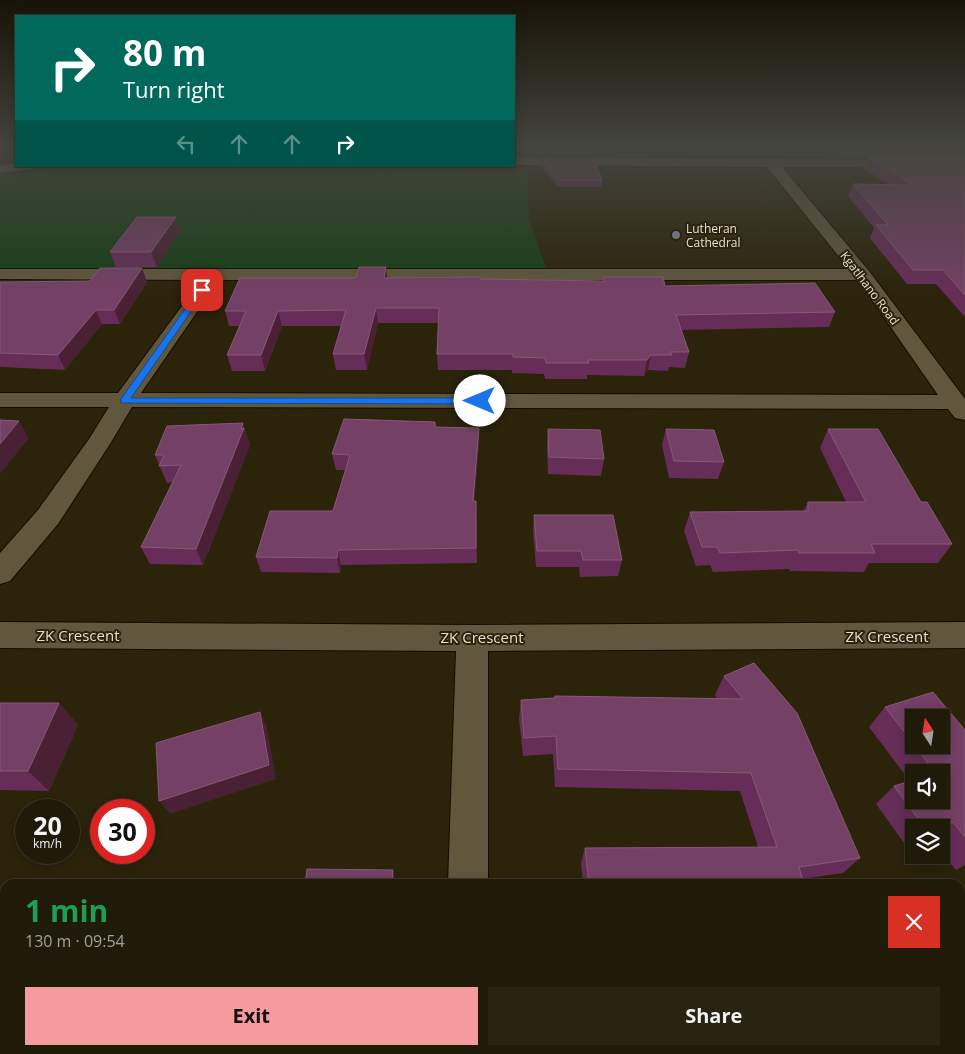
<!DOCTYPE html>
<meta charset="utf-8">
<style>
:root{--surface:#201a08;--page:#282312;--text:#f1f3f6;--muted:#a2a19c;--line:#3d3829;--accent:#f59b9d}
body{margin:0;font-family:"Open Sans",sans-serif;background:var(--page);color:var(--text);height:100vh;display:flex;flex-direction:column;font-size:19px;white-space:nowrap}
*{box-sizing:border-box;margin:0}
p{font-size:16px;color:var(--muted)}
.icon{flex:none;width:28px;height:28px;fill:none;stroke:currentColor;stroke-width:2;stroke-linecap:round;stroke-linejoin:round}
.map{position:relative;flex:1;overflow:hidden}
.side{position:absolute;left:0px;top:879px;width:965px;height:176px;display:flex;flex-direction:column;background:var(--surface);border-radius:15px 15px 0 0;box-shadow:0 2px 12px #0003,0 0 0 1px var(--line)}
.side>*{flex:none}
.hud{position:absolute;left:15px;top:15px;width:500px;height:152px;border-radius:0px;box-shadow:0 2px 12px #0003,0 0 0 1px var(--line);background:#00695c;color:#fff;overflow:hidden}
.needle{width:32px;rotate:348deg}
.controls{position:absolute;left:905px;top:709px;display:grid;gap:10px}
.controls a{display:grid;place-items:center;width:45px;height:45px;border-radius:0px;background:var(--surface);box-shadow:0 2px 12px #0003,0 0 0 1px var(--line);font-size:25px}
.speed{position:absolute;left:15px;top:799px;display:flex;gap:10px;font-size:25px;font-weight:700;text-align:center}
.speed>*{display:grid;place-content:center;width:65px;height:65px;border-radius:50%;background:var(--surface);box-shadow:0 2px 12px #0003,0 0 0 1px var(--line);line-height:1}
.speed small{font-size:12px;font-weight:400}
.speed .limit{border:8px solid #d22;background:#fff;color:#111}
.pin{position:absolute;display:grid;place-items:center;width:42px;height:42px;color:#fff;margin:-21px;border-radius:10px;box-shadow:0 2px 8px #0006}
.me{position:absolute;width:55px;margin:-28px;rotate:270deg;stroke-linejoin:round;filter:drop-shadow(0 0 4px #0008)}
.turn{display:flex;align-items:center;gap:18px;height:105px;padding:0 25px;font-size:22px}
.turn .icon{width:65px;height:65px;stroke-width:2.5}
.turn b{display:block;font-size:35px;line-height:42px}
.lanes{display:flex;align-items:center;height:48px;padding:0 25px;background:#0003;justify-content:center;gap:25px;direction:ltr}
.lanes .off{opacity:.35}
.round{display:grid;place-items:center;flex:none;width:52px;height:52px;border-radius:0px;background:var(--page)}
.overview{display:flex;align-items:center;justify-content:space-between;height:85px;padding:0 25px}
h1{font-size:30px;font-weight:700;line-height:38px;color:#1e9e55}
.button{display:flex;gap:10px;margin-top:auto;padding:10px 25px}
.button a{flex:1;height:58px;border-radius:0px;background:var(--accent);color:#111;font-size:20px;font-weight:700;line-height:58px;text-align:center}
.button a+a{background:var(--page);color:var(--text)}
.map>svg:first-child{display:block}
.green{fill:#173f17}
.lines{fill:none;stroke-linecap:round;stroke-linejoin:round}
.minor-casing{stroke:#140c00;stroke-width:2}
.minor{fill:#60573d;fill-rule:evenodd}
.wall{fill:#672d59;fill-rule:evenodd}
.shaded-wall{fill:#4a2134}
.building{fill:#754066;stroke:#865977}
.route{fill:#1a73e8;stroke:#114b97}
.worship-dot{fill:#6b7280;stroke:#2b230a;stroke-width:2}
.labels{text-anchor:middle;dominant-baseline:central;stroke-width:4;stroke-linejoin:round;paint-order:stroke}
.far-poi-label{font-size:12px;fill:#e5e0d2;stroke:#2b230a;text-anchor:start}
.far-street-label{font-size:12px;fill:#e5e0d2;stroke:#2b230a}
.street-label{font-size:15px;fill:#e5e0d2;stroke:#2b230a}
</style>
<div class="map">
<svg width="965" height="1054" viewBox="0 0 965 1054">
<rect width="100%" height="100%" fill="#2b230a"/>
<path class="green" d="M70 166H277L527 171 529 219 548 274 0 273V173Z"/>
<g class="lines">
<g class="minor-casing">
<path id="minor" d="M514 157 965 160V168L782 167 869 271 965 399V420L955 418 948 409 132 407 110 444 58 524 10 581 0 584V553L38 510 89 439 109 407H0V393H118L201 280 0 279V269H849L767 167 514 165ZM219 280H858L938 395 141 393Z
M16 163V166H39L32 170 0 173V165Z
M0 622 472 625 965 622V648L488 651V884H448L456 651 0 648Z
M443 1050H489V1054H443Z"/>
</g>
<use href="#minor" class="minor"/>
</g>
<path class="wall" d="M528 146H591L590 156 534 155Z
M828 146H965V317L936 284H907L870 238 874 228 848 196 853 184H888L864 169 869 158H892L845 157Z
M543 160 602 180V187H558L542 167Z
M180 231 157 267H116L110 252Z
M603 277 665 286 835 312 829 327 681 330 689 352 685 368 669 367 668 371 648 370 644 376 587 375V379H545L544 374 512 373V370H438L437 354 439 323H378L367 370H336L333 354 341 326H282L265 371H232L227 355 240 326H229L225 311 356 278 603 281Z
M0 282H147L120 324H102L65 370 0 367Z
M435 422 436 427 479 443 474 501H476L477 563 341 565 340 573 261 572 256 557 333 511 345 470H336L332 454Z
M243 423 250 445 203 565 150 564 141 547 173 482 167 483 155 455Z
M548 429 604 459 601 476 548 474 547 445Z
M666 429 724 462 718 479 669 478 662 445Z
M828 429 921 502 952 544 938 563H869L864 572 790 571 789 569 713 572 710 565 696 566 684 531 690 512H803L808 502H846L820 448Z
M534 515 622 560 618 576 580 577 579 567H536L533 532Z
M754 663 860 858 843 873 802 879 804 884H583L581 863 585 848 758 847 740 791 555 787 553 754 523 756 519 719 521 700 554 698 555 696 717 699 715 695 724 676Z
M0 703H59L78 725 49 791 0 790Z
M885 707 965 730V865L956 870 941 851V828H914V845L907 847 876 804 894 786 907 782 909 780 869 727ZM914 718 941 745H914ZM914 772H941L914 800Z
M5 951V1043H0V964Z
M290 1050H340V1054H296Z
M608 1050H661L662 1054H609Z
M792 1050H960L965 1054H795Z"/>
<path class="shaded-wall" d="M176 217 180 231 157 267 151 252Z
M386 267 388 282 384 278Z
M142 268 147 282 120 324 114 310Z
M376 308 378 323 367 370 364 354Z
M96 310 102 324 65 370 58 355Z
M278 311 282 326 265 371 261 355Z
M651 355 648 370 644 376 647 360Z
M19 421 29 438 0 474V444Z
M243 423 250 445 203 565 196 549Z
M479 428V443L473 516V501Z
M338 550 341 565 340 573 337 558Z
M59 703 78 725 49 791 28 771Z
M260 712 267 727 276 779 170 814 159 801Z
M953 822 941 831V828H937Z
M914 842V845L907 847Z
M393 870 397 884H392Z
M335 1050H340V1054H339Z"/>
<path class="building" d="M902 146H965V147Z
M869 158H965V295L943 270H913L876 225H888L853 184 913 185Z
M543 160 595 161 602 180H558Z
M137 217H176L151 252H110Z
M359 267H386L384 278 480 277V279L604 281 603 277H663L665 286 815 283 835 312 676 315 689 352H670L672 355H651L647 360H588L589 363H546L545 358 513 357V354H437L439 308H376L364 354H333L346 310 278 311 261 355H227L246 311H225L240 278H356Z
M100 268H142L114 310H96L58 355 0 353V282L90 281Z
M344 419 435 422V427L479 428 473 501H476V548L338 550 337 558 256 557 270 511H333L350 455 332 454Z
M0 420 19 421 0 444Z
M243 423 241 429 244 428 196 549 141 547 181 465 159 466 164 455H155L167 426Z
M548 429 600 430 604 459 549 457Z
M666 429 714 430 724 462 674 461Z
M828 429H878L921 502H927L952 544H871L875 553H799L798 550 720 553 717 547H702L690 512 808 511V502H866Z
M534 515H613L622 560H583L581 551H537Z
M754 663 797 713 860 858 799 867 804 884H589L585 848 777 847 751 773 558 769 556 736 524 738 521 700 555 698V696L743 699 724 676Z
M933 692 965 730V837L953 822 937 828H925L894 786 914 780V800H941V772H920L932 768 914 745H941V718H914V744L885 707Z
M0 703H59L28 771H0Z
M260 712 269 765 159 801 156 743Z
M307 869 393 870 392 884H305Z
M5 951V1035H0V964Z
M965 956V1054H819L817 1050H960V959Z
M616 1050H661L662 1054H617Z"/>
<linearGradient id="sky" x2="0" y2="1"><stop stop-color="#181306"/><stop offset="0.5" stop-color="#44453e"/><stop offset="1" stop-color="#44453e" stop-opacity="0"/></linearGradient>
<rect width="965" height="294" fill="url(#sky)"/>
<path class="route" d="M200 288 206 290 131 398H480L484 401 480 404 121 403V399Z"/>
<circle class="worship-dot" cx="676" cy="235" r="5"/>
<g class="labels">
<g class="far-poi-label">
<text x="686" y="228">Lutheran<tspan x="686" dy="14">Cathedral</tspan></text>
</g>
<g class="far-street-label">
<text transform="translate(870 288) rotate(53)">Kgatlhano Road</text>
</g>
<g class="street-label">
<text x="78" y="635">ZK Crescent</text>
<text x="887" y="636">ZK Crescent</text>
<text x="482" y="637">ZK Crescent</text>
</g>
</g>
</svg>
<div class="controls">
<a><svg class="needle" viewBox="-14 -14 28 28"><path d="M0-13l5 13h-10z" fill="#e53935"/><path d="M0 13l5-13h-10z" fill="#a2a19c"/></svg></a>
<a><svg class="icon" aria-label="sound" viewBox="0 0 24 24"><path d="M4 9h4l5-4v14l-5-4H4zM17 9q2 3 0 6"/></svg></a>
<a><svg class="icon" aria-label="layers" viewBox="0 0 24 24"><path d="M12 4l9 5-9 5-9-5zM3 14l9 5 9-5"/></svg></a>
</div>
<div class="speed"><div>20<small>km/h</small></div><div class="limit">30</div></div>
<div class="pin" style="left:202px;top:290px;background:#d93025"><svg class="icon" aria-label="arrive" viewBox="0 0 24 24"><path d="M6 21V4h12l-3 4 3 4H6"/></svg></div>
<svg class="me" style="left:480px;top:401px" viewBox="-20 -20 40 40"><circle r="19" fill="#fff"/><path d="M0-13L10 11 0 6-10 11z" fill="#1a73e8"/></svg>
<div class="hud">
<div class="turn"><svg class="icon" aria-label="right" viewBox="0 0 24 24"><path d="M7 20v-9h11M14 6l5 5-5 5"/></svg><div><b>80 m</b>Turn right</div></div>
<div class="lanes"><svg class="icon off" aria-label="left" viewBox="0 0 24 24"><path d="M17 20v-9H6M10 6l-5 5 5 5"/></svg><svg class="icon off" aria-label="ahead" viewBox="0 0 24 24"><path d="M12 20V5M6 11l6-6 6 6"/></svg><svg class="icon off" aria-label="ahead" viewBox="0 0 24 24"><path d="M12 20V5M6 11l6-6 6 6"/></svg><svg class="icon" aria-label="right" viewBox="0 0 24 24"><path d="M7 20v-9h11M14 6l5 5-5 5"/></svg></div>
</div>
<section class="side">
<div class="overview"><div><h1>1 min</h1><p>130 m · 09:54</p></div><a class="round" style="background:#d93025;color:#fff"><svg class="icon" aria-label="close" viewBox="0 0 24 24"><path d="M6 6l12 12M18 6L6 18"/></svg></a></div>
<div class="button"><a>Exit</a><a>Share</a></div>
</section>
</div>
